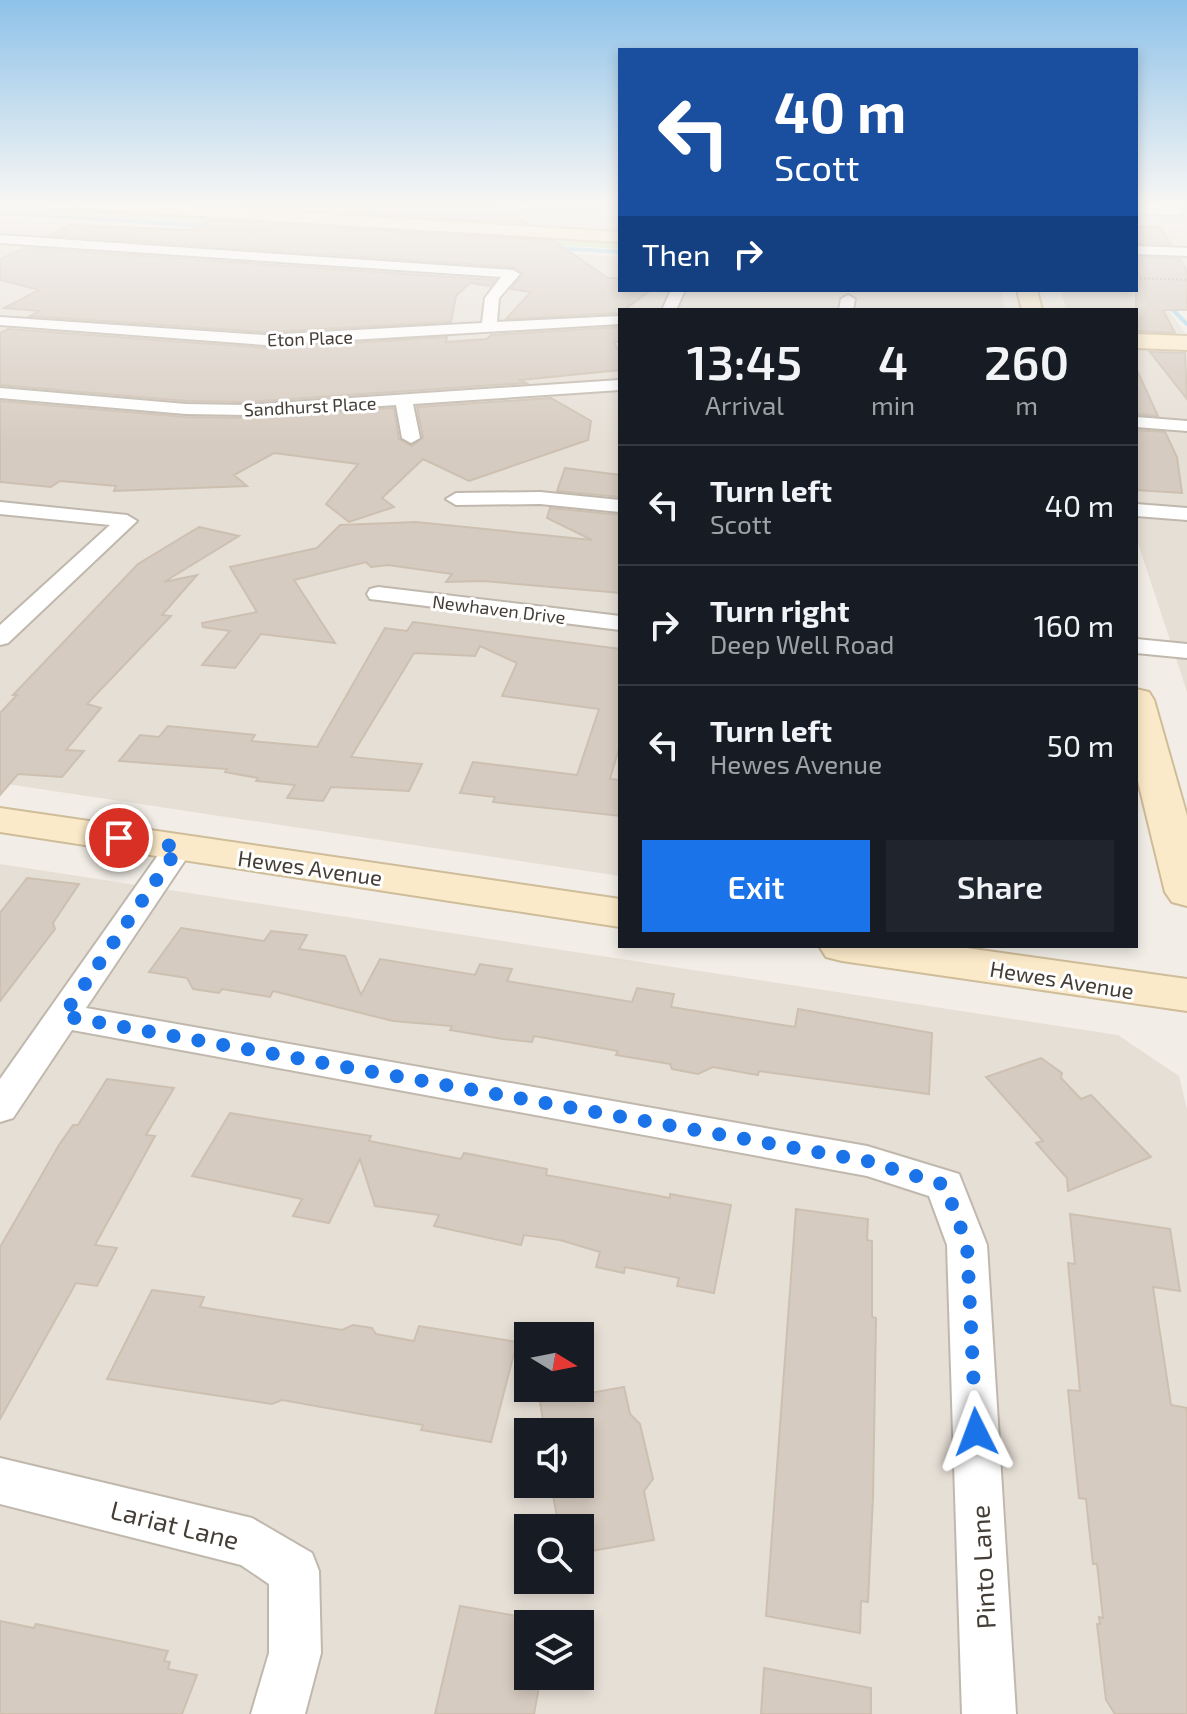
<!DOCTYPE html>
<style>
:root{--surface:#171b24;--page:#20242c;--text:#f1f3f6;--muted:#9ea1a6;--line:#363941;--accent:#1a73e8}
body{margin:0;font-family:"Exo 2",sans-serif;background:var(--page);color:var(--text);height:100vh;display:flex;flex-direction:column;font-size:30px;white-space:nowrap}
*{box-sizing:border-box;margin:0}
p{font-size:26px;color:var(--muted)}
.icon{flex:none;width:44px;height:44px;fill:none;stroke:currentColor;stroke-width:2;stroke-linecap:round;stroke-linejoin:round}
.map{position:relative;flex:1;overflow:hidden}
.details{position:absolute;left:618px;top:308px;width:520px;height:640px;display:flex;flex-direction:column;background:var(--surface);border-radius:0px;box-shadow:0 4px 12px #0003}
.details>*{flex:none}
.top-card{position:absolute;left:618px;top:48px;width:520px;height:244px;border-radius:0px;box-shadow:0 4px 12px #0003;background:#1a4fa0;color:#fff;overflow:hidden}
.needle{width:52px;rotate:100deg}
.controls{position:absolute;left:514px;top:1322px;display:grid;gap:16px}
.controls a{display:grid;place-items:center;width:80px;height:80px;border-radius:0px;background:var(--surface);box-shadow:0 4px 12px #0003;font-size:40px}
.pin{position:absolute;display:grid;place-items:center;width:68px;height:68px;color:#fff;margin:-34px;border:4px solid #fff;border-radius:50%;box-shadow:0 2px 8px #0007}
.me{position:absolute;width:88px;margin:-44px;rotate:357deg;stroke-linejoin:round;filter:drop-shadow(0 0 6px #0008)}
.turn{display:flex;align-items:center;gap:28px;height:168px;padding:0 24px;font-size:36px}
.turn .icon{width:104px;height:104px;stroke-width:2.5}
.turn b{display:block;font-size:56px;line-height:68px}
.then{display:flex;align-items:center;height:76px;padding:0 24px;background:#0003;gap:16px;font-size:30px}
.eta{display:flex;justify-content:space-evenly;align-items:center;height:136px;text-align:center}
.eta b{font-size:48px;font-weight:600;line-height:56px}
.button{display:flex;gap:16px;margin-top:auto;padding:16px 24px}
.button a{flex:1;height:92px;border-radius:0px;background:var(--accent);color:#fff;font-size:32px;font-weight:600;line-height:92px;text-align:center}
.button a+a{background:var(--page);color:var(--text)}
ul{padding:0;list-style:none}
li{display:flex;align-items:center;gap:24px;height:120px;padding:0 24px;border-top:2px solid var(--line)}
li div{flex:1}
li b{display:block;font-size:30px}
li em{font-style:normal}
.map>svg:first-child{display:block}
.residential{fill:#e6dfd6;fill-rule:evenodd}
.green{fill:#d3e4b3}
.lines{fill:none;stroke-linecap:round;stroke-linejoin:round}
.stream{stroke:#a8d6eb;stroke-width:4}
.building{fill:#d6cbc0;stroke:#cdc0b1;stroke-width:2}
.street-casing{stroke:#c0b8ad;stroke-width:4}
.secondary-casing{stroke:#cfbc99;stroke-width:4}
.path{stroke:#beaf9d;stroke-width:2;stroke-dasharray:2 2;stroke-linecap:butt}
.street{fill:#fff;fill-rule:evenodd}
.secondary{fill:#fbeac9;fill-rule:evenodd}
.route{stroke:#1a73e8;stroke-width:14;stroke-dasharray:0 25.2}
.labels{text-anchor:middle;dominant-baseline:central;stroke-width:6;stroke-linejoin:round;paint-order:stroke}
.far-street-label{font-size:18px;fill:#453e37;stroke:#fff}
.street-label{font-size:22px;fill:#453e37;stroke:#fff}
.near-street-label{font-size:26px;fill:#453e37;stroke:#fff}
</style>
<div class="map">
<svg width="1187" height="1714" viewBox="0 0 1187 1714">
<rect width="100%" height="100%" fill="#f2eee7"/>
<path class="residential" d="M137 204H620V233Z
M1136 204H1187V276L1136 273Z
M0 218 620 257V290H1001L1005 310H620V876L0 783Z
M1060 290H1124L1138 294 1167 308 1186 334 1136 331V310H1067Z
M1136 349 1187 352V692L1136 537Z
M0 864 1118 1035 1179 1076 1187 1109V1714H0ZM528 1336H580V1388H528ZM528 1432H580V1484H528ZM528 1528H580V1580H528ZM528 1624H580V1676H528Z"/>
<path class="green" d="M0 204 620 241V249L0 210Z"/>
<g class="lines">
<path class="stream" d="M0 213 209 226
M556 248 620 252
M1167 304 1187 324"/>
</g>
<path class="building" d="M240 204H498L527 223 237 206Z
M211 220 554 241 608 278H620V290L650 291 620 313 506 319 531 292 511 289 523 274 513 267 49 235 70 225 192 230Z
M1160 226 1171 244 1136 243V227Z
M24 248 495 280 490 286 470 283 456 296 451 322 265 332 30 316 39 311 4 308 39 290 0 280V259Z
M1136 257 1180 259 1187 271V310H1163L1175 333 1136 331Z
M620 327V342H614L620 353V370L520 380 526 383 247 402 186 401 0 385V333L8 329 265 348 447 337 446 342 487 339 491 335Z
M1150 352 1185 353 1187 399Z
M1136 368 1158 416 1136 414Z
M551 398 591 421 588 440 469 481 423 459 382 498 394 507 349 522 326 504 358 464 274 453 234 475 247 486 114 491 116 486 60 481 51 487 0 482V401L186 417 247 418 394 408 399 439 412 446 423 437 417 407Z
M1136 430 1165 432 1177 457 1182 493 1136 490Z
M565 468 620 475V497L557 491Z
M550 508 620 515V593L483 581 446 582 452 574 388 565 371 567 366 562 294 580 335 643 261 634 235 668 202 665 230 631 203 627 202 623 257 612 230 567 317 548 340 525 416 522 592 540 547 518Z
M199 527 239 536 164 582 197 575 162 615 171 616 87 704 101 708 66 750 84 751 62 777 18 774 0 795V713L17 695H13L138 564Z
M413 622 620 649V745L610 779 620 780V816L493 802 495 797 460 793 473 762 577 775 599 709 502 696 517 663 480 646 475 656 414 653 351 757 422 764 409 791 331 787 323 801 287 798 295 785 256 781 258 778 225 772 227 769 119 761 140 735 159 737 168 726 255 735 251 741 317 747 385 628 407 631Z
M27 878 79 884 53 923 55 929 0 1001V913Z
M181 928 264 941 271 931 307 935 299 949 345 956 361 995 380 959 475 975 480 964 512 969 507 981 632 1002 637 988 674 994 671 1007 795 1027 798 1009 932 1033 929 1094 759 1071 758 1075 713 1067 698 1074 672 1069 670 1064 616 1055 618 1051 534 1036 532 1042 503 1039 450 1030 452 1026 393 1021 273 991 270 997 222 989 219 993 193 989 187 978 149 972Z
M1041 1058 1062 1073 1061 1078 1081 1099 1091 1095 1151 1157 1068 1191 1067 1178 1036 1143 1043 1141 986 1077Z
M107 1079 174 1088 146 1135 155 1136 95 1245 117 1248 97 1286 76 1283 0 1419V1247L59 1145 73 1125H78Z
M230 1113 371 1136 369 1141 461 1159 464 1153 547 1169 546 1175 670 1198V1194L731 1205 714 1293 677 1286 679 1278 625 1267 624 1273 596 1267 600 1252 560 1240 524 1235 521 1245 434 1226 439 1215 375 1206 360 1159 329 1223 293 1216 302 1199 192 1176Z
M796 1209 868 1219 867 1240 872 1241V1317L876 1318 873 1497 868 1602 861 1601 860 1633 766 1616Z
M1070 1214 1170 1229 1180 1291 1153 1287 1171 1405 1187 1408V1714H1115L1106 1700 1097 1624H1100L1099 1617 1103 1618 1097 1564H1093L1086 1499 1079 1498 1068 1390 1080 1391 1068 1263 1075 1264Z
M152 1290 204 1297 200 1307 342 1330 353 1325 372 1328 376 1334 414 1341 419 1326 517 1342 491 1442 421 1430 423 1425 282 1400 272 1404 107 1379Z
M624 1387 630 1414 640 1424 653 1479 644 1491 654 1540 580 1553V1528H559L551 1484H580V1432H545L540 1402Z
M460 1606 528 1618V1676H541L534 1714H435Z
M0 1621 34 1628 36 1624 168 1651 164 1661 170 1662 168 1669 197 1675 182 1714H0Z
M764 1668 871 1688V1714H761Z"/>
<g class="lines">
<g class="street-casing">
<path id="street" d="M522 204H535L525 211 519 207Z
M1136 205 1178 207 1184 211 1178 215 1136 213Z
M0 235 513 270 520 274 499 298 497 322 620 316V324L265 345 0 325V317L265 335 482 323 485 298 501 277 0 243Z
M1136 246 1187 248V256L1136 254Z
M671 290H685L676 310H662Z
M848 295 855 299 853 310H839L841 299Z
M620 380V390L413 404 420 438 411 443 402 438 396 405 247 415 186 414 0 398V388L186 404 247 405Z
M1136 417 1187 421V431L1136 427Z
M540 492 620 500V512L540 504 456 505 446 499 456 493Z
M0 502 127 515 137 521 8 643 0 645V625L110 525 0 514Z
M1136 504 1187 508V520L1136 516Z
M378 587 620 616V630L370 599 367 594 370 589Z
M1136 639 1187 644V658L1136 653Z
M179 838 190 841 194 847 86 1008 867 1146 959 1174 987 1245 1016 1714H962L947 1245 929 1196 867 1176 72 1030 13 1118 0 1122V1079L168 841Z
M0 1458 252 1518 312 1553 319 1571 321 1653 305 1714H251L269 1653V1584L241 1565 0 1504Z"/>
</g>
<g class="secondary-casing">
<path id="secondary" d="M70 204H159L620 232V242L78 209Z
M1017 290H1037L1042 310H1022Z
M1136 334 1187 336V350L1136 348Z
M1136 689 1149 692 1154 700 1187 816V906L1172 902 1165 892 1136 773Z
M0 808 620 899V927L0 832Z
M819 946H952L1187 979V1011L842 961 826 957Z"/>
</g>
<path class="path" d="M0 205 59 210
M1136 278 1187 280"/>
<use href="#street" class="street"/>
<use href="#secondary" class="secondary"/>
</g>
<linearGradient id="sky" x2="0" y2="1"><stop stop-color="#8ec2e9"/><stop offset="0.46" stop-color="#f9f7f4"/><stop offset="1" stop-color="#f9f7f4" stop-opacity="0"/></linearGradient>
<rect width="1187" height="444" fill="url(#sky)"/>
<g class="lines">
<path class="route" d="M119 838 179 847 63 1016 867 1161 945 1185 967 1245 976 1432"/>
</g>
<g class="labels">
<g class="far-street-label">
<text transform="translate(310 338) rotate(-2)">Eton Place</text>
<text transform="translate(310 406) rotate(-3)">Sandhurst Place</text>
<text transform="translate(499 609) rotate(7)">Newhaven Drive</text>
</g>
<g class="street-label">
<text transform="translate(310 867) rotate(8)">Hewes Avenue</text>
<text transform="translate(1062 979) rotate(9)">Hewes Avenue</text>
</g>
<g class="near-street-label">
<text transform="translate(175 1524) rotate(14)">Lariat Lane</text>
<text transform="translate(982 1567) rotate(-93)">Pinto Lane</text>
</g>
</g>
</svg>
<div class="controls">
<a><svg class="needle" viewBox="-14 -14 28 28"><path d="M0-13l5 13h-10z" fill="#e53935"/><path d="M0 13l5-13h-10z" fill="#9ea1a6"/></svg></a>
<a><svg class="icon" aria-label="sound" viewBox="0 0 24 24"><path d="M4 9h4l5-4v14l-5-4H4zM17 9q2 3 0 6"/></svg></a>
<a><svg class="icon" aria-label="search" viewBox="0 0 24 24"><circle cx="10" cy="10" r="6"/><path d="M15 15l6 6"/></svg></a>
<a><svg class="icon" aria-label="layers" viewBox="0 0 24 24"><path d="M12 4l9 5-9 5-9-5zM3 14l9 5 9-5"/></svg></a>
</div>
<div class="pin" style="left:119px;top:838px;background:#d93025"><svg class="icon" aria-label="arrive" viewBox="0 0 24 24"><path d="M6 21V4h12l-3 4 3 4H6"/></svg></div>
<svg class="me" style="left:976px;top:1432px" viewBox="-20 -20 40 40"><path d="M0-17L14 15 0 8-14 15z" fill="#1a73e8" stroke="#fff" stroke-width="4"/></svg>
<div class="top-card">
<div class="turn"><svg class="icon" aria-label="left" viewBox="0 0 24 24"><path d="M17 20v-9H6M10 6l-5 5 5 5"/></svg><div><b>40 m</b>Scott</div></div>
<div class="then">Then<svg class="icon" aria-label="right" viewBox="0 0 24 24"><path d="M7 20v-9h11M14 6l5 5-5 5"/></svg></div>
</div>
<section class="details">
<div class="eta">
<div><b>13:45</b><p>Arrival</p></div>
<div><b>4</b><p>min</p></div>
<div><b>260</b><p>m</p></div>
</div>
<ul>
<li><svg class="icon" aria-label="left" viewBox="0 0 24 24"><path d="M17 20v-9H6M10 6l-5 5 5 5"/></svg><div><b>Turn left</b><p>Scott</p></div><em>40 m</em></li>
<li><svg class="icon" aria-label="right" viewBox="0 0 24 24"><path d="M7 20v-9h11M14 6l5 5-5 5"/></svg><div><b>Turn right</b><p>Deep Well Road</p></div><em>160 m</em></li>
<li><svg class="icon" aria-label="left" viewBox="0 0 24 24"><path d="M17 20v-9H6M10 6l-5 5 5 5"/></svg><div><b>Turn left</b><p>Hewes Avenue</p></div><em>50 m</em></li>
</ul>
<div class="button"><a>Exit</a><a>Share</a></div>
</section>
</div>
